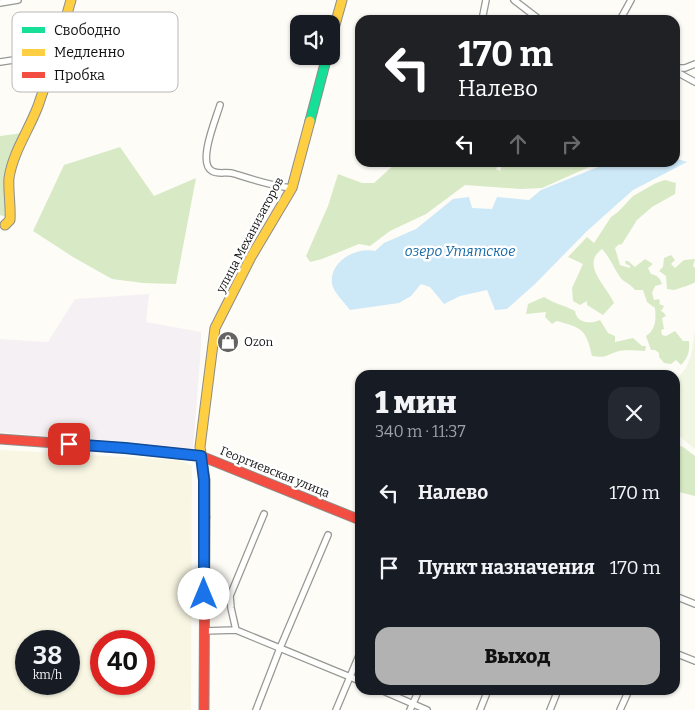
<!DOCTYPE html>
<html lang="ru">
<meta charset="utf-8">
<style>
:root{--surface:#171b24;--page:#242831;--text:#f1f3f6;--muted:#9ea1a6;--accent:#b2b2b3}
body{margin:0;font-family:Bitter,serif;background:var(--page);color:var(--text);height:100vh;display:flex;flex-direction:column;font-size:19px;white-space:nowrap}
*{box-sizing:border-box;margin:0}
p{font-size:16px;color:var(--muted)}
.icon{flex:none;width:28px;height:28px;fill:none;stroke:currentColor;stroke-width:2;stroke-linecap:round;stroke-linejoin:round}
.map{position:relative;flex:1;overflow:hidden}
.drawer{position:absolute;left:355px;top:370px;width:325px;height:325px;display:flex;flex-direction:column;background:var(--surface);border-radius:15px;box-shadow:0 1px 4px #0004}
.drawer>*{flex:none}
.hud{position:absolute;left:355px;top:15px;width:325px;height:152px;border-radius:15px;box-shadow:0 1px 4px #0004;background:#202124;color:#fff;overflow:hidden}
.fabs{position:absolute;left:290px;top:15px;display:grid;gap:10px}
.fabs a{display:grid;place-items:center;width:50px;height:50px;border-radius:10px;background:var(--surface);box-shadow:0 1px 4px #0004;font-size:25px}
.speed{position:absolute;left:15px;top:630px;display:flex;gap:10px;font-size:25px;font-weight:700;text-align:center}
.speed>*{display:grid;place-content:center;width:65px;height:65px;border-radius:50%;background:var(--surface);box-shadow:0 1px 4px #0004;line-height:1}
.speed small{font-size:12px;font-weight:400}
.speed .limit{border:8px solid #d22;background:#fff;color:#111}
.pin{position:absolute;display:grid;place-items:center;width:42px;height:42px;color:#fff;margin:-21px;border-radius:10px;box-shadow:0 2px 8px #0006}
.me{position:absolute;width:55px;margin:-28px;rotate:0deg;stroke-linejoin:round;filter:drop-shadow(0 0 4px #0008)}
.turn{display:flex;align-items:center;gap:18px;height:105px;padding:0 20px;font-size:22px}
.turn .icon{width:65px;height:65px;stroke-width:2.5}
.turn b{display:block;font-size:35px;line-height:42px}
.lanes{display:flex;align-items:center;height:48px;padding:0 20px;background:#0003;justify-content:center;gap:25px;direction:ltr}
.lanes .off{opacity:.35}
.round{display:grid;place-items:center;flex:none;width:52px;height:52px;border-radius:15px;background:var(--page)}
.head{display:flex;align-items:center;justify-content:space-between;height:85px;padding:0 20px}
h1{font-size:30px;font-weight:800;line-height:38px}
.button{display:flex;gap:10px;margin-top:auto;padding:10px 20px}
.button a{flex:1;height:58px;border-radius:15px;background:var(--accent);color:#111;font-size:20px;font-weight:800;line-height:58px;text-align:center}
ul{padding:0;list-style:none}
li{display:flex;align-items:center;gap:15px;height:75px;padding:0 20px}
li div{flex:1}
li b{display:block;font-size:19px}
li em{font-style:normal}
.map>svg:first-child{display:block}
.industrial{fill:#f5f0f3}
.farmland{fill:#f9f7e4;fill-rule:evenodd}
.forest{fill:#d8eac5}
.pitch{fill:#f0f6e1}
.water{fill:#cde8f7}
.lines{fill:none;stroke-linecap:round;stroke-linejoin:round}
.street-casing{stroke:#979795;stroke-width:8}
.fast-casing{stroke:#8e8d8b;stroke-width:11}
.slow-casing{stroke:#8e8d8b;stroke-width:11}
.jam-casing{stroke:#8e8d8b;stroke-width:11}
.street{stroke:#fffffe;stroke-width:5.5}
.fast{stroke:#16e098;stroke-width:9}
.slow{stroke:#ffcf43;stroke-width:9}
.jam{stroke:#f24e42;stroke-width:9}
.route-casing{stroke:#114b97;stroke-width:12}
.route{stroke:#1a73e8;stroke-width:9}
.labels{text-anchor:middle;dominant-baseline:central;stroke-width:5;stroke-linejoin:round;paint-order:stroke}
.street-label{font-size:12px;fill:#111;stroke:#fff}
.poi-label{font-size:12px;fill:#111;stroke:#fff;text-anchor:start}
.water-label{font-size:14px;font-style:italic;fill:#1768a6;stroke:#fff}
.key{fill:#fff;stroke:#b8b8b8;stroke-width:1}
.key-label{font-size:14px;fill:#111}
</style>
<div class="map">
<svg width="695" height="710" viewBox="0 0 695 710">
<rect width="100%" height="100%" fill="#fdfcf7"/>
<path class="industrial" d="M149 294 146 322 201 332V346L193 450 0 432V339L48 342 75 299Z"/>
<path class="farmland" d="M0 450 180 460 192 466 191 710H0ZM26 641H69V684H26ZM101 641H144V684H101Z"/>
<path class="forest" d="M23 133C3 163 8 183 9 218L0 215V136Z
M120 147 154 196 196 178 176 284 143 283 112 279 73 257 33 231 64 165Z
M526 163H598L542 188 521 189 465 185 426 214 390 231 370 246 359 244 322 259 310 262 306 256 328 206 338 174 362 183H374L396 163H499L496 169 500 171 503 163Z
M665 180 676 183 675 194 652 207 637 220 622 244 618 245 615 248 620 265 630 268V266L626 264 625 261H628L635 267 645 259 653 264 648 268 651 274C657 275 660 278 662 284L655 286 652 293 654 300 659 299 660 302 659 304 664 306 662 310H660L664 313 666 316 662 318 664 329 661 330 662 335 666 336 675 331 683 341H689C690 351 688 358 681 365L676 360 671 364 664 363 659 357V353L655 350H651L646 336C656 329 656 320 655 308L647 302 643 290H635C630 283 623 282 620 277 613 267 610 257 602 249 580 265 607 286 614 303L603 315 587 305V301L580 305 573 301 572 288 583 264 568 257 587 237 594 243 611 217 618 212 633 196 656 183Z
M671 255 675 260 671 264 675 268 684 260 695 259 693 266 695 268V282C693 284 678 289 674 290L667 289 666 276 659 271 663 267 664 258Z
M544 297C555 304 564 305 575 311 577 324 591 324 600 320L608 333 615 336V342L633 338 642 346H646L645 351C636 351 625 349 616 352 604 356 607 358 592 356 586 329 582 328 557 321L552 324 545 317 546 312 526 314 528 304Z
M675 444 683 447 695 456V496L675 491Z"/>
<path class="pitch" d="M695 331V449L676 433 675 429V382L686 368 691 356Z"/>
<path class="water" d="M675 158 687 162 633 190 587 231 535 284 507 309 495 310 487 290 460 296 444 304 430 287 421 284 411 296 399 303 350 310C345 303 334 293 332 284 329 261 356 247 375 251L384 243 416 229 453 199 469 197 472 208 492 209 497 197 529 200 541 190 608 163 675 162Z"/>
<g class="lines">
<g class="street-casing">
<path id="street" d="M514 0 540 20
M0 3 18 0
M482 20 486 0
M620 20 631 0
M0 62 40 56 53 62
M675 68H685L695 64
M675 71 695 82
M220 105C216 119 197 163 212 171 219 175 227 171 235 174 254 180 272 186 292 188
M675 596 695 604
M236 630 231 608 230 596 264 514
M204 631 236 630 360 681
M675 653 695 661
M381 690 427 710
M256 710 280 648 328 535
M336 710 360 653
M410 710 419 690
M480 710 488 690
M550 710 558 690
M620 710 629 690"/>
</g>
<g class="fast-casing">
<path id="fast" d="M310 121 327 56"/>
</g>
<g class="slow-casing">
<path id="slow" d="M331 39 342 0
M5 225 10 220C11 207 8 190 9 178 13 152 29 130 38 106 50 72 61 36 71 0
M205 517V480L200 447 215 328 251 257 292 188 310 121"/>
</g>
<g class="jam-casing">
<path id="jam" d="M0 439 125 448 201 456 360 520
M204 710 205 517"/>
</g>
<use href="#street" class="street"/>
<use href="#fast" class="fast"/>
<use href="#slow" class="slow"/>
<use href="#jam" class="jam"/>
</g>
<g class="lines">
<g class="route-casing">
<path id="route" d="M69 444 125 448 201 456 204 480V594"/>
</g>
<use href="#route" class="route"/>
</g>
<defs>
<g id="shop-disc" transform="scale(1.125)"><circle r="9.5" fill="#646362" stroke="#fff"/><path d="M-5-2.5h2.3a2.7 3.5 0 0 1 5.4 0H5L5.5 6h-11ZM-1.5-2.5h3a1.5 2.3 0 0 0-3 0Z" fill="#fff"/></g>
</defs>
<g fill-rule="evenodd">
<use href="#shop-disc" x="228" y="342"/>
</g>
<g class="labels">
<g class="street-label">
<text transform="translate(250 235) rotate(-62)">улица Механизаторов</text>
<text transform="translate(275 472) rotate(22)">Георгиевская улица</text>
</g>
<g class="poi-label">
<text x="244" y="342">Ozon</text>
</g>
<g class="water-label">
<text x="460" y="251">озеро Утятское</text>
</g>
</g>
<rect x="12" y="12" width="166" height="80" rx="8" class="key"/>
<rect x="22" y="27" width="23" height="6" fill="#16e098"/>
<rect x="22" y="49" width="23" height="7" fill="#ffcf43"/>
<rect x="22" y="72" width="23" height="6" fill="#f24e42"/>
<g class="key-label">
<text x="54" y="35">Свободно</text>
<text x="54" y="57">Медленно</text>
<text x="54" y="80">Пробка</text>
</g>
</svg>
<div class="fabs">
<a><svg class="icon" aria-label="sound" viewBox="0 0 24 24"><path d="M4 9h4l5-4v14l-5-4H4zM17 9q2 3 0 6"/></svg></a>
</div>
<div class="speed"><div>38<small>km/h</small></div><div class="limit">40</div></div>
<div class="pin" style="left:69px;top:444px;background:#d93025"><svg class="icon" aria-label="arrive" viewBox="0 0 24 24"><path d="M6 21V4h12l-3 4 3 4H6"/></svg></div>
<svg class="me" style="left:204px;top:594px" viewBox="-20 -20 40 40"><circle r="19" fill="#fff"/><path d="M0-13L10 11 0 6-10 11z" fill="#1a73e8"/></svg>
<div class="hud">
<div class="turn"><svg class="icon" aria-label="left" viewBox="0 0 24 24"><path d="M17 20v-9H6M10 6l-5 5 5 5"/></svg><div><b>170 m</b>Налево</div></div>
<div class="lanes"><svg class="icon" aria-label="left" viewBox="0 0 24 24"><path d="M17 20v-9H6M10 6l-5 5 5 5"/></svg><svg class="icon off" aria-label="ahead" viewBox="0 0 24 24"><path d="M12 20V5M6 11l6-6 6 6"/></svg><svg class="icon off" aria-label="right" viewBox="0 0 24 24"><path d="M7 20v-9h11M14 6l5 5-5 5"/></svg></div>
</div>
<section class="drawer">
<div class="head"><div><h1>1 мин</h1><p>340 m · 11:37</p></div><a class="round"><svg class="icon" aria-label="close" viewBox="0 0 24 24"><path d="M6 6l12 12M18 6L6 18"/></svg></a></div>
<ul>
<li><svg class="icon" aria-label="left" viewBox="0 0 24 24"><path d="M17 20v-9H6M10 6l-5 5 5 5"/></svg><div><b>Налево</b></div><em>170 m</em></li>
<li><svg class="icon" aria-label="arrive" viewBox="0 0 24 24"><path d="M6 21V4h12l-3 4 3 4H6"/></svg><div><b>Пункт назначения</b></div><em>170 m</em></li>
</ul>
<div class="button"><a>Выход</a></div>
</section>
</div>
